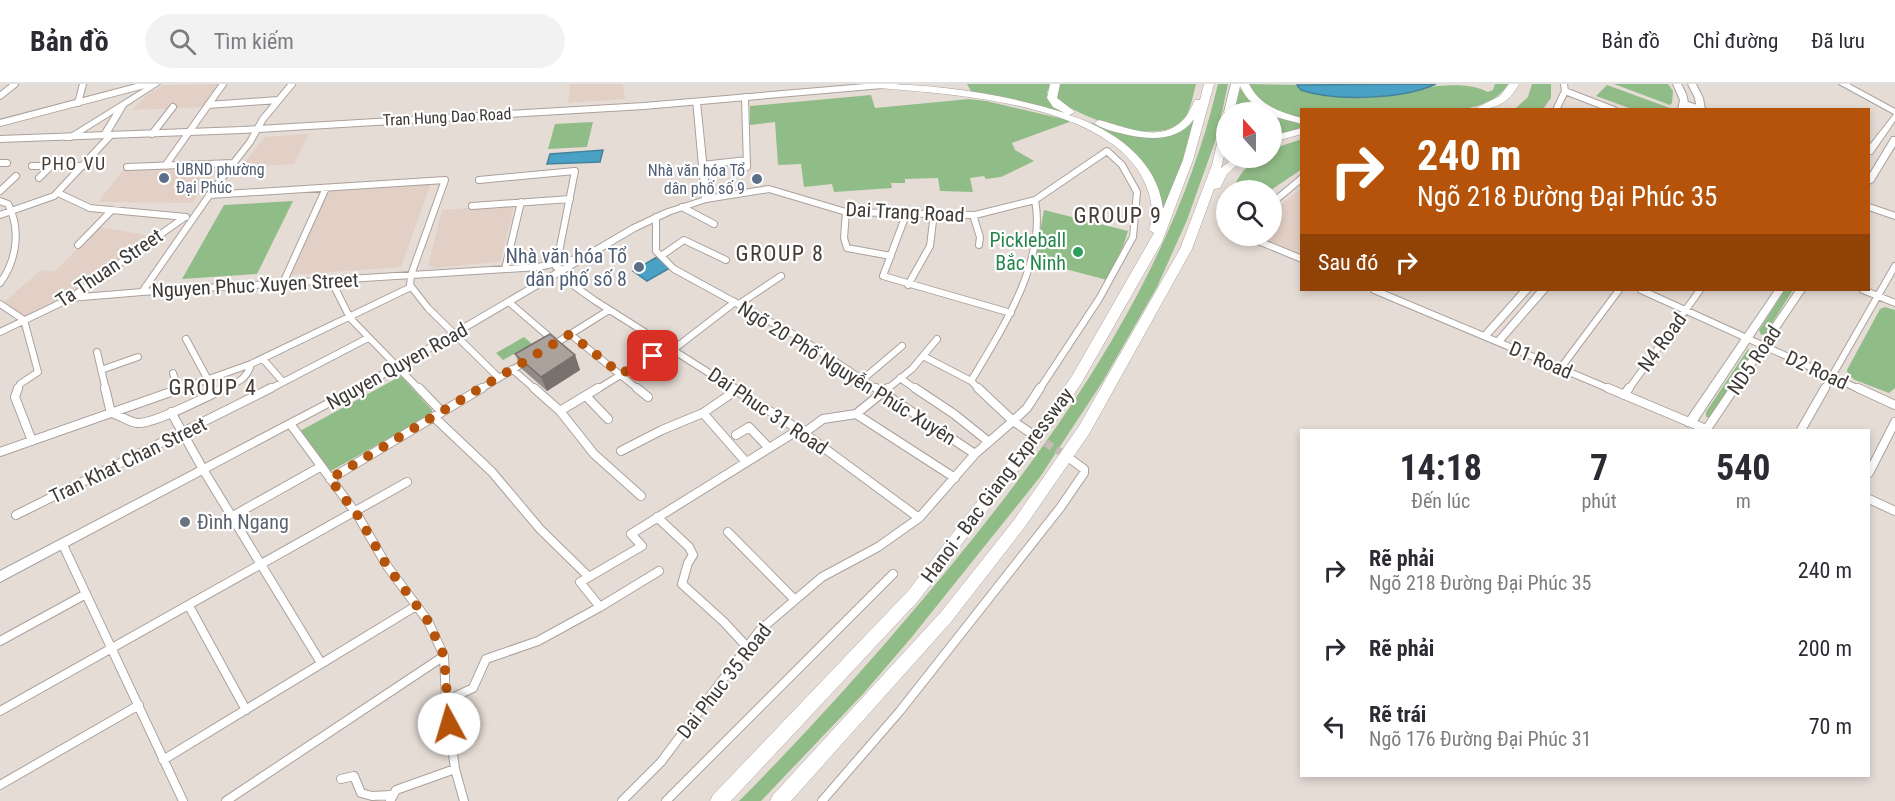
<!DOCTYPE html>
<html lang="vi">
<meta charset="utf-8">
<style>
:root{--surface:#fff;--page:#f2f2f3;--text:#2b2b33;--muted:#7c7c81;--line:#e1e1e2}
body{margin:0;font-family:"Roboto Condensed",sans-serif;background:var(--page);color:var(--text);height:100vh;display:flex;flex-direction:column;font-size:22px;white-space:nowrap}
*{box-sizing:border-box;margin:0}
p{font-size:20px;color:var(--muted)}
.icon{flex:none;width:33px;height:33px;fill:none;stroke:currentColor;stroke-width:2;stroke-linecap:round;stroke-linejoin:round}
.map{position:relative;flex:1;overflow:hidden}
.drawer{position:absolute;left:1300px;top:345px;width:570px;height:348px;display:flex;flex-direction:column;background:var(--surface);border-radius:0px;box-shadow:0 3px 9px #0003}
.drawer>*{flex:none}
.guide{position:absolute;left:1300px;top:24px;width:570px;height:183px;border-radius:0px;box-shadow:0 3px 9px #0003;background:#b45309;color:#fff;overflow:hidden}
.needle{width:39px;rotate:339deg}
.controls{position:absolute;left:1216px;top:18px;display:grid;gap:12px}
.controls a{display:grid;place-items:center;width:66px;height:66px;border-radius:50%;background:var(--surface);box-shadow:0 3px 9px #0003;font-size:30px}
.pin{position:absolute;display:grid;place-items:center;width:51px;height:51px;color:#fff;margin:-26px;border-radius:12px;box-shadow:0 3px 9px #0006}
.me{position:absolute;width:66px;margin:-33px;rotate:354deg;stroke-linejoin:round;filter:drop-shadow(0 0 4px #0008)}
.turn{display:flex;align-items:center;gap:21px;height:126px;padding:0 18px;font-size:27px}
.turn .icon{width:78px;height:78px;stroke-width:2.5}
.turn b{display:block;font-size:42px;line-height:51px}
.then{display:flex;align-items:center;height:57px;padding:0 18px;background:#0003;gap:12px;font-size:22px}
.eta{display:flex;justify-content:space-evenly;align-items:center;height:102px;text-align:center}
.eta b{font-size:36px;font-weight:700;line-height:42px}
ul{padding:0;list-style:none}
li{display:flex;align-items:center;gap:18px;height:78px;padding:0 18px}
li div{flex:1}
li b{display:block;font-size:22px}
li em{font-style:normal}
header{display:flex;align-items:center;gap:36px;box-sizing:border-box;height:84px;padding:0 30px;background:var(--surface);border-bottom:2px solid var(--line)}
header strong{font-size:28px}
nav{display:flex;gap:33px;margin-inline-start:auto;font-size:21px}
.search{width:420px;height:54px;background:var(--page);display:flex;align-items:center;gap:15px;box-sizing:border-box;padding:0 21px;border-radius:33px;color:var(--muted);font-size:22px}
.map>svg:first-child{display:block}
.built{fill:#e2d0c6}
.green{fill:#90bc87}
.water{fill:#49a2c5;stroke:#45829a;stroke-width:1.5}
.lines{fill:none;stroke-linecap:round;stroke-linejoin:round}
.street-tunnel{stroke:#c4bbb6;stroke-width:8;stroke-dasharray:8 4.5;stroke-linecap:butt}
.street-far1-casing{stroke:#aba19c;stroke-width:8}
.street-casing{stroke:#aba19c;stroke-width:10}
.secondary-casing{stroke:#aba19c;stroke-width:2}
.primary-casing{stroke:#aba19c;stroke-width:2}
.highway-casing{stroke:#aba19c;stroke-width:1}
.street-far1{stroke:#fff;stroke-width:6}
.street{stroke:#fff;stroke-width:8}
.secondary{fill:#fff;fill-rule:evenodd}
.primary{fill:#fff;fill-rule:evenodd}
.highway{fill:#fff;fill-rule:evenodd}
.wall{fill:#948b86}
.shaded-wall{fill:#78716d}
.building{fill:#aca29c;stroke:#78716d;stroke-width:1.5}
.route{stroke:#b45309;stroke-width:10;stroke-dasharray:0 18}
.service-dot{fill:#5c6f8a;stroke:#fff;stroke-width:2}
.leisure-dot{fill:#2e9e5b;stroke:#fff;stroke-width:2}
.worship-dot{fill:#6b7280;stroke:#fff;stroke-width:2}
.labels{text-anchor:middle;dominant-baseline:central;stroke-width:4.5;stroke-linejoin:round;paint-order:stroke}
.far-street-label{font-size:16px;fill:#3d3936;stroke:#fff}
.far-service-label{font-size:16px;fill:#4e5e75;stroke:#fff;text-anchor:start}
.far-quarter-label{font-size:18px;letter-spacing:1.5px;fill:#443c37;stroke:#fff}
.street-label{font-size:20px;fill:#3d3936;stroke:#fff}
.leisure-label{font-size:20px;fill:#27864d;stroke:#fff;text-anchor:end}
.service-label{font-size:20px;fill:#4e5e75;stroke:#fff;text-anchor:end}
.worship-label{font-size:20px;fill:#5b616d;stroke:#fff;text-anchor:start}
.quarter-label{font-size:22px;letter-spacing:1.5px;fill:#443c37;stroke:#fff}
</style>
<header>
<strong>Bản đồ</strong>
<div class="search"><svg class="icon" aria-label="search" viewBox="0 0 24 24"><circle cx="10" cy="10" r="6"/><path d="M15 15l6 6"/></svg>Tìm kiếm</div>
<nav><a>Bản đồ</a><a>Chỉ đường</a><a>Đã lưu</a></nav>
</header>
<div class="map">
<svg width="1895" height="717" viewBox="0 0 1895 717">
<rect width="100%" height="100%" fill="#e6dcd6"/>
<path class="built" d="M221 0 206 23 132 26 148 10 164 1Z
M570 0H623L625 15 568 19Z
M309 50 294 80 241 83 265 53Z
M214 83 219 84 192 119 98 118 123 86Z
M431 99 401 183 290 191 329 106Z
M1302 104V172L1258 152H1272V132L1285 117Z
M515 120 500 178 435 184 428 181 442 126Z
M100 143 155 153 81 203 25 234 2 220 41 186 54 188Z"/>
<path class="green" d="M967 0H1051L1047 8 1049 16 1066 30 972 9Z
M1060 0H1196C1193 11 1191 26 1184 35 1160 65 1081 34 1057 15V3Z
M1218 0H1228L1217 52 1187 136 1157 203 1103 297 1040 393 911 554 863 610 761 717H739C813 643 882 565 949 484 1067 340 1175 183 1218 0Z
M1247 0 1430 3C1446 0 1475 0 1488 8L1493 6 1495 0H1508C1499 15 1485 20 1469 24L1302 26V34C1272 27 1266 26 1247 0Z
M1532 0H1551V14L1543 25H1515L1528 13Z
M1614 0H1668L1673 7 1672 19 1670 21Z
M1607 1 1670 24 1668 25H1632L1596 12Z
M1240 4 1247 13 1267 28H1234Z
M871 11 875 24 969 15 986 17 1072 37 1012 59 1015 66 1034 77 1001 93 986 95 984 92 970 94 973 108 940 107 938 94 905 95V99H891L892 104 834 108 832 100 804 103 801 80 778 81 775 38 750 41V22Z
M1272 31 1302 39V45L1272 53Z
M1194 36 1179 89 1163 129C1152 77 1134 62 1089 38L1121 48 1155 52Z
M593 38 587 63 548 65 555 40Z
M1302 55V85L1271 106H1232C1241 88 1250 74 1272 74V65Z
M293 117 257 190 182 195 224 121Z
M1044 126 1128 147 1124 160 1107 196 1035 177Z
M1785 206H1793L1765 250 1761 251 1759 246Z
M1885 223 1895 226V304L1889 309 1855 296 1848 291 1847 286 1880 225Z
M524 253 532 260 503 276 496 269Z
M1748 265 1753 269 1711 333H1706V328Z
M401 292 432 326V330L329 388 300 347Z"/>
<path class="water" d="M1436 0C1403 15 1336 18 1301 6L1297 1Z
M603 66 600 78 547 80 550 70Z
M657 173 670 184 647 197 633 187Z"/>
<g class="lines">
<path class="street-tunnel" d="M1035 352 1068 373"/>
<g class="street-far1-casing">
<path id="street-far1" d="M292 0 263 35 250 58 215 103 142 208 538 183 581 174
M1565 7 1614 26
M0 12 15 0
M745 13 747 83
M78 19 83 0
M1685 20 1703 26
M208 21 278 16
M1556 26 1565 7 1564 0
M0 39 148 0
M152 50 173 23
M0 79H7
M702 81 747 76
M32 82H83
M165 82 223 0
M127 83 234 79
M39 94 51 82
M479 96 575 87 556 183
M0 107 16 92
M58 109 90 124 186 133
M209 111 445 96 411 191 410 201 428 224 498 293
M706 115 769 105 846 128 975 131 1035 116
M0 117 8 120C21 145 17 176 0 199
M1272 119 1302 94
M472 122 570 115
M682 123 714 140
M1869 123 1895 132
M846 128 844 154 847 164 891 172
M907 128 883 192 1011 229
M0 131 54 112 110 52
M973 131 980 153 979 161
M656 133V167L674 185 800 254 878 306
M1246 152 1302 175
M78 161 112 126
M661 172 684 156 726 176
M558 182 566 196 594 216 736 306
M505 185 521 118
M331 196 350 234 420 306
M283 199 326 104
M908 201 930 162 934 129
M1374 206 1612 306
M1641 206 1861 306
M1863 206 1895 219
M70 214 142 208
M510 219 554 257
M0 220 24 236 38 288 20 300 18 306
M739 220 781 192
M0 248 69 215 185 133
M570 250 639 306
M186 255 207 294
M550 263 609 226
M674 265 735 218
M97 268 106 306
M923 272 971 297
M263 275 283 298
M512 285 536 306
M1560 285 1619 206
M101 286 138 273
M173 289 178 305
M900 294 917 306
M862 296 902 262
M178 306 251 280 411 203
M221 306C236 299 247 296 251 280
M268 306 368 254
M479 306 527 277
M596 306 668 262
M886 306 912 285 937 255
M980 306 971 297C1001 247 1047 177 1035 116L1107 67 1122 81 1137 108 1133 153 1099 215 1039 306
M1628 306 1700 206
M1824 306 1895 182"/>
</g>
<g class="street-casing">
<path id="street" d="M18 304 15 313 32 357
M105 304 111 329C120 331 129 338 137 339 153 341 207 312 225 304
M419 304 442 328
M534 304 560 327 594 370 641 412
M637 304 648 313
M733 304 801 347 919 434
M876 304 975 370
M915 304 954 330 989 358
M978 304 1013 337
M1608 304 1708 346
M1858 304 1895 321
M1624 311 1629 304
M586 312 608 335
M560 327 598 304
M171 328 204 387 321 579
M703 329 746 378
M856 330 955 394
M434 333 492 388 540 445 589 493 580 498 600 523 538 557 486 575 473 604 446 617
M1013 337 1032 350
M1013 337 1027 324 1040 304
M291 341 358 432 387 482 428 537 444 572 446 617 455 685 464 717
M1801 346 1825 304
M736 351 749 343 769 364
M621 367 662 346 703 329 738 305
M0 368 182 304
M1869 389 1895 338
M330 395 482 304
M1869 415 1895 427
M16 431 271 304
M231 433 320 383
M657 433 689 463 693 471 688 479 682 500 724 538 748 564
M728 448 795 516
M63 461 183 717
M589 493 642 462 631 450 795 348 808 346 823 335 856 330 888 304
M189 522 246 626
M600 523 659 487
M0 557 86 510
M0 627 407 398
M163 676 416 522
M341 695 354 692 361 709 372 712 391 711
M0 701 139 621
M226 717 444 572
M390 717 396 706 455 685
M622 717 661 678 760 546 822 493 878 463 919 434 975 370 1013 337
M666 717 893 490
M822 717 900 627 1060 424 1084 389V385L1069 374"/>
</g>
<g class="secondary-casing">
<path id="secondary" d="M151 0H160L126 22 107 54H104L100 52 114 29 71 56H65L64 54Z
M1673 0H1681C1686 9 1690 16 1686 26H1678L1680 16Z
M1688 0H1696L1703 14 1705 26H1697L1695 14Z
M1839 0H1849L1895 25V37L1872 70H1869V62L1894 30Z
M693 16 700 18 710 115 709 117 671 130 637 146 402 284 0 498V487L396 280 631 142 665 126 702 114Z
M1892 53H1895V62L1873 98 1869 100V91Z
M1521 206H1531L1488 254H1482L1480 252 1482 250Z
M1538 206H1548L1501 260H1495L1493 258 1495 256Z
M1775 206H1784L1694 342H1686L1685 339 1686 336Z
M1796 206H1805L1711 346H1701Z"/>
</g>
<g class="primary-casing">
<path id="primary" d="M865 0H898L894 3 644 25 242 49 0 58V52L242 43 644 19Z"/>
</g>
<g class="highway-casing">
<path id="highway" d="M874 0C938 0 1004 10 1065 29L1053 23 1047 14 1050 0H1060L1057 14 1075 28 1069 31C1113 45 1158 76 1163 125L1183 76 1194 35C1177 59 1146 56 1120 49 1111 47 1101 44 1094 39L1099 36C1126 43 1160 60 1183 36 1189 31 1191 23 1195 16H1200L1204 0H1214L1193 76 1162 158 1082 298 1056 337 918 517 731 717H710L713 711 908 507 1046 329 1072 292 1154 149 1149 146C1155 127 1151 110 1142 93 1102 19 953 10 878 4L875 3Z
M1231 0H1249C1260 22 1280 28 1302 34V40L1272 32V28C1257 28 1246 14 1240 2L1234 28 1226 30 1224 28Z
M1509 0H1519C1509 20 1493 26 1472 26L1500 12Z
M1227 36V60L1221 84 1234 74H1245L1227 90 1220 104 1214 105 1192 165 1089 350 1024 444 951 538 791 717H770L773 711 941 528 1014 436 1079 342 1180 165 1212 81 1222 39Z
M1302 44V50L1272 58V52Z"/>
</g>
<use href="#street-far1" class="street-far1"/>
<use href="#street" class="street"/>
<use href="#secondary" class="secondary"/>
<use href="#primary" class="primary"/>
<use href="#highway" class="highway"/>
</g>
<path class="wall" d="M515 270 575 271 580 286 547 307 522 285Z"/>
<path class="shaded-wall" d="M575 271 580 286 547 307 541 293Z"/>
<path class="building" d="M550 250 575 271 541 293 515 270Z"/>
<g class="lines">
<path class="route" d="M449 640 444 572 428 537 387 482 358 432 330 395 570 250 621 290 653 272"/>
</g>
<g class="service-dot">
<circle cx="164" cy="94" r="6"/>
<circle cx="757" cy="95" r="6"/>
<circle cx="639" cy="183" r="6"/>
</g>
<circle class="leisure-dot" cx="1078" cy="168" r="6"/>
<circle class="worship-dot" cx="185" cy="438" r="6"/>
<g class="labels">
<g class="far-street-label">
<text transform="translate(447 33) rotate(-3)">Tran Hung Dao Road</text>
</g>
<g class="far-service-label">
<text x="176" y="85">UBND phường<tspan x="176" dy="18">Đại Phúc</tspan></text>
<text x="745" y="86" text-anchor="end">Nhà văn hóa Tổ<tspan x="745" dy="18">dân phố số 9</tspan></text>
</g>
<g class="far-quarter-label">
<text x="74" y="79">PHO VU</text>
</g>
<g class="street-label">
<text transform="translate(905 128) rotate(3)">Dai Trang Road</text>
<text transform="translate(109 184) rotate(-34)">Ta Thuan Street</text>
<text transform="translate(255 201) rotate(-3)">Nguyen Phuc Xuyen Street</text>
<text transform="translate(1662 258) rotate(-54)">N4 Road</text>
<text transform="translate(1541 276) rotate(23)">D1 Road</text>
<text transform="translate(1754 276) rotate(-56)">ND5 Road</text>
<text transform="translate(397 282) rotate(-29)">Nguyen Quyen Road</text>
<text transform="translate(1817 286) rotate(25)">D2 Road</text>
<text transform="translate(847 289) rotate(32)">Ngõ 20 Phố Nguyễn Phúc Xuyên</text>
<text transform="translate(768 327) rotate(34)">Dai Phuc 31 Road</text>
<text transform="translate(128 376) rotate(-26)">Tran Khat Chan Street</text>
<text transform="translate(997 401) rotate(-53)">Hanoi - Bac Giang Expressway</text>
<text transform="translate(724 597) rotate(-52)">Dai Phuc 35 Road</text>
</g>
<g class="leisure-label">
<text x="1066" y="156">Pickleball<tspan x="1066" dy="23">Bắc Ninh</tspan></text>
</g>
<g class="service-label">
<text x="627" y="172">Nhà văn hóa Tổ<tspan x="627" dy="23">dân phố số 8</tspan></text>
</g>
<g class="worship-label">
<text x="197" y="438">Đình Ngang</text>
</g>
<g class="quarter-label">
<text x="1118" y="131">GROUP 9</text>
<text x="780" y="169">GROUP 8</text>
<text x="213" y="303">GROUP 4</text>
</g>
</g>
</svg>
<div class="controls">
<a><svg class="needle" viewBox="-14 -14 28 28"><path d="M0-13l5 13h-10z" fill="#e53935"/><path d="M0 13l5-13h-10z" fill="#7c7c81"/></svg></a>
<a><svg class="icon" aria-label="search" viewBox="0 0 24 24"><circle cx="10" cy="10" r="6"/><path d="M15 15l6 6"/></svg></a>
</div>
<div class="pin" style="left:653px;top:272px;background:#d93025"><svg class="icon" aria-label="arrive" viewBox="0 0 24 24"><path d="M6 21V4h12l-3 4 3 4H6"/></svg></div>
<svg class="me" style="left:449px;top:640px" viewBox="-20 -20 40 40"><circle r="19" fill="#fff"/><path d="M0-13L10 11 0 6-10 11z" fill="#b45309"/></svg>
<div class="guide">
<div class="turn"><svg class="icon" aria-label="right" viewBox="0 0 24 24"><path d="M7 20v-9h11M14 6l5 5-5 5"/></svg><div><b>240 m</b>Ngõ 218 Đường Đại Phúc 35</div></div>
<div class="then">Sau đó<svg class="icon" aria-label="right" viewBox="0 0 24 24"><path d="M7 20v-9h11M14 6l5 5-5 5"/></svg></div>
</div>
<section class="drawer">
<div class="eta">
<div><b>14:18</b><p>Đến lúc</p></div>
<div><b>7</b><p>phút</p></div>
<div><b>540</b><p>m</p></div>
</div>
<ul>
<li><svg class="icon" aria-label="right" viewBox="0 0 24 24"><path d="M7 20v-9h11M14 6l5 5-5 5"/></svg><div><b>Rẽ phải</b><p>Ngõ 218 Đường Đại Phúc 35</p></div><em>240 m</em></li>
<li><svg class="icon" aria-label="right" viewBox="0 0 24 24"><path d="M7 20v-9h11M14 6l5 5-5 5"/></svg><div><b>Rẽ phải</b></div><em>200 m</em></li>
<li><svg class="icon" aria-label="left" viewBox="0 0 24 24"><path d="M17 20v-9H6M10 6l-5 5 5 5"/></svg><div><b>Rẽ trái</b><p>Ngõ 176 Đường Đại Phúc 31</p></div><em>70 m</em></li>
</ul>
</section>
</div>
